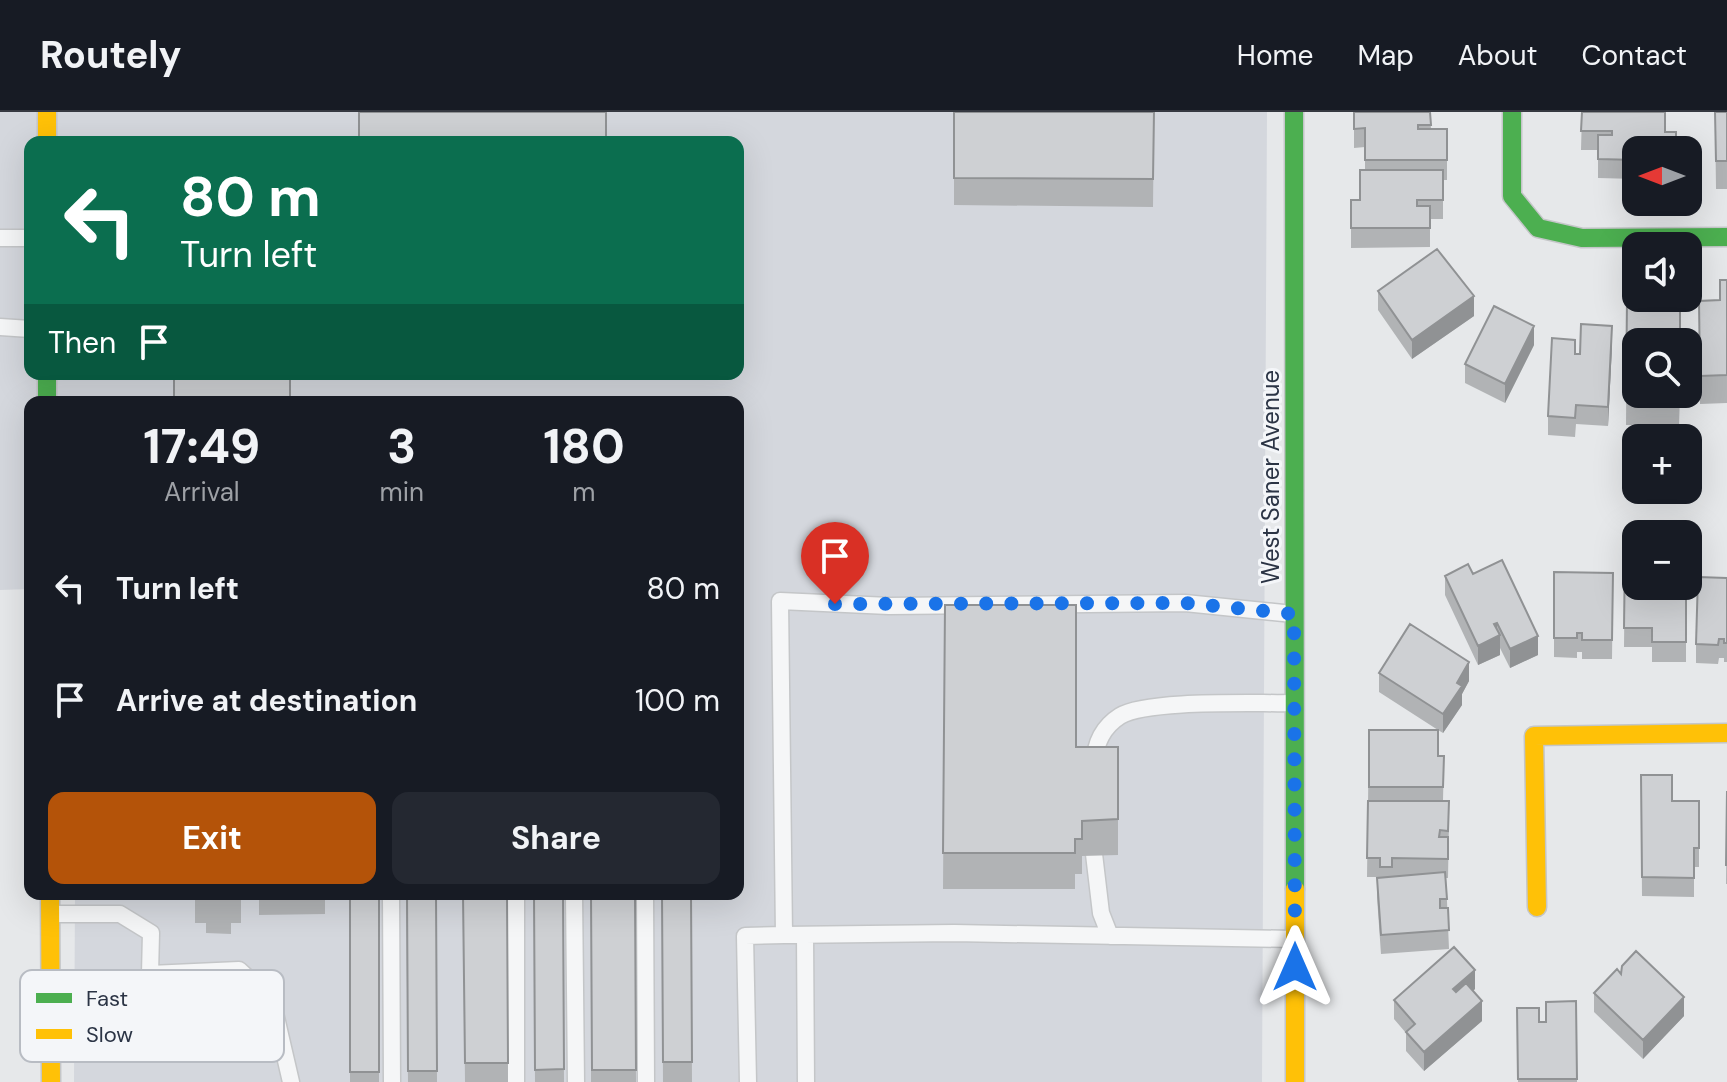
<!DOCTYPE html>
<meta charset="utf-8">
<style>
:root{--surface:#171b24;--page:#242831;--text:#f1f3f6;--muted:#9ea1a6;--line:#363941;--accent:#b45309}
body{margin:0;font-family:"DM Sans",sans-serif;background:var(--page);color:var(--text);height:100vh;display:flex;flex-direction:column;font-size:30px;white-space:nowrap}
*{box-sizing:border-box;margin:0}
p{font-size:26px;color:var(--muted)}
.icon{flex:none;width:44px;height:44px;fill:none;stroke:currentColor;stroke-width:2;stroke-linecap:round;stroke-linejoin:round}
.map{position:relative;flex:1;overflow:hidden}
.sheet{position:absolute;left:24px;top:284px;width:720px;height:504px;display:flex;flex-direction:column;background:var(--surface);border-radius:16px;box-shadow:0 8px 32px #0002}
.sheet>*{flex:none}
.guide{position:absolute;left:24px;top:24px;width:720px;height:244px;border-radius:16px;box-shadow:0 8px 32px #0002;background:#0b6e4f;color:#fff;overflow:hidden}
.needle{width:52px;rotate:270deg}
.tools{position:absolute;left:1622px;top:24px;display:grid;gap:16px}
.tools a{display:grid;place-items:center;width:80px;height:80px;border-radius:16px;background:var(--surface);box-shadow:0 8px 32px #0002;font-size:40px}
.pin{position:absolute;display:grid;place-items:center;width:68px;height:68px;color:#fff;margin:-82px -34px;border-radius:50% 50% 50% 0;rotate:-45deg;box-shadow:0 0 8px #0007}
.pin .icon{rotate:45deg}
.me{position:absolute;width:88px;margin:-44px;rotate:0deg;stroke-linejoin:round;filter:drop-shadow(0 0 6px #0008)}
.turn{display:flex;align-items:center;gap:28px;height:168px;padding:0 24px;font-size:36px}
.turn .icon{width:104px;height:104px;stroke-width:2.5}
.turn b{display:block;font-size:56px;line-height:68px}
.then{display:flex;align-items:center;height:76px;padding:0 24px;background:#0003;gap:16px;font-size:30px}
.eta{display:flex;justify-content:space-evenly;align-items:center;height:136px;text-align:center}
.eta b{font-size:48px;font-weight:700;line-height:56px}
.action{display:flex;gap:16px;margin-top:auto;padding:16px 24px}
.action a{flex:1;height:92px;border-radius:16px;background:var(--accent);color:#fff;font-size:32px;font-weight:700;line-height:92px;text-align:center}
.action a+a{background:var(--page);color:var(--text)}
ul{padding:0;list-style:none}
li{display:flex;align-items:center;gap:24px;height:112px;padding:0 24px}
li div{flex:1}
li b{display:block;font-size:30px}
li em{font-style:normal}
header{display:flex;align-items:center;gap:48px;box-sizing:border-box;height:112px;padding:0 40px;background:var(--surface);border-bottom:2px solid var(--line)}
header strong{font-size:38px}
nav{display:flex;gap:44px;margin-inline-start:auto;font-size:28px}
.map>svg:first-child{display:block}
.built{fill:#d4d7dd;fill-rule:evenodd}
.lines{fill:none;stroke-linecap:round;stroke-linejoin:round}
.lane-casing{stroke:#c4c6c8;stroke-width:19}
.fast-casing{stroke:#c4c6c8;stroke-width:21}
.slow-casing{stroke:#c4c6c8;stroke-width:21}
.lane{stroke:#f5f6f7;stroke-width:16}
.fast{stroke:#4caf50;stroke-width:18}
.slow{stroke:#ffc107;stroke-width:18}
.wall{fill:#b1b3b5}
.shaded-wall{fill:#909294}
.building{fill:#ced0d3;stroke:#909294;stroke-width:2}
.route{stroke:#1a73e8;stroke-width:14;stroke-dasharray:0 25.2}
.labels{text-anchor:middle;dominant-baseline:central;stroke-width:6;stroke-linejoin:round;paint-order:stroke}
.street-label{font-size:24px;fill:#2b3445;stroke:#f4f6f9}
.key{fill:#f4f6f9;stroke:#b8bcc3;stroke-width:2}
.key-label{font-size:22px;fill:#2b3445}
</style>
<header>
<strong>Routely</strong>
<nav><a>Home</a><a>Map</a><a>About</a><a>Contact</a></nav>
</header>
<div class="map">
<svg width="1727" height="970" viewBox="0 0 1727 970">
<rect width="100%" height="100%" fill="#e6e8ea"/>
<path class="built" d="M0 0H1267L1262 970H74L75 782H738V290H30V477L0 478ZM30 30H738V262H30Z"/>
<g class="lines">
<g class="lane-casing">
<path id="lane" d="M0 126H30
M0 215 30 217
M1094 656C1094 635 1101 616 1120 604 1147 587 1258 592 1294 591
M1094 742 1101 801 1110 824
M391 782 392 970
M516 782V970
M574 782 576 970
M645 782 646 970
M50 802H120L151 821 150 862 239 858 272 888 291 970
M805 823 806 970
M1293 827 954 821 784 823 780 489 889 494 1185 491 1293 502
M748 970 745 824 784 823"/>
</g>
<g class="fast-casing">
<path id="fast" d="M1294 0 1295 777
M1512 0V84L1538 116 1582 126 1727 125
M47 262V290"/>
</g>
<g class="slow-casing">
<path id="slow" d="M47 0V30
M1295 777V970
M50 782 51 970
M1537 795 1534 624 1727 621"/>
</g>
<use href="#lane" class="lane"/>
<use href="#fast" class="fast"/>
<use href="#slow" class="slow"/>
</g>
<path class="wall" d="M359 0 606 30H359Z
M954 0H1154L1153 95 954 93Z
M1354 0H1430L1431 17H1447V68H1443V107H1430V135L1351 136V88H1360L1365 58V35L1354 36Z
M1582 0H1665L1636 38V67L1598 66V38H1581Z
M1715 0H1727V77H1716Z
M1727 168V291L1700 292 1699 189 1720 188Z
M1378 179 1474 204 1412 247 1378 198Z
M1627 188 1680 282 1679 314 1626 313Z
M1534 233 1505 291 1465 271V252Z
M1612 233 1608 314 1576 312 1575 325 1548 323V304L1575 242H1580Z
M1625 438 1686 474V550H1652V535H1624Z
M1554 460 1613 461 1612 547H1582V540H1577V546L1554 545Z
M1473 462 1538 543 1510 556 1500 536V543L1478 553 1445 483V464Z
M1727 466V550H1724V546H1719L1718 552 1696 551V532Z
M945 493 1076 635H1118V743L1082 744V762H1075V777H943Z
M1379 561 1469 569 1462 582V593L1443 621 1438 618V644H1444L1443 689 1449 709 1448 766H1446L1449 837 1381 842 1377 785V766L1380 765H1367L1369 618H1438L1379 580Z
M1641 663 1672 689H1699V755H1694V785L1642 784Z
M1727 679V772H1726Z
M195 782H241V811H231V822L206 821V811H195Z
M259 782H325V802L259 803Z
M350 782H379V970H350Z
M406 782H436L437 970H408Z
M463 782H507L508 970H465Z
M534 782H563L564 970H535Z
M591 782H635L636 970H591Z
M662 782H691L692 970H663Z
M1621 862 1684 904 1643 947 1594 900V881Z
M1475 877 1473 879 1482 909 1424 959 1406 939V921L1394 907V888Z
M1576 889 1577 970H1518L1517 896 1539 910H1546Z"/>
<path class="shaded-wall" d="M1474 184V204L1412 247V228Z
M1534 214V233L1505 291V272Z
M1612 214V233L1608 314V295Z
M1497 511V525L1500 523V543L1478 553V534L1494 512Z
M1538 524V543L1510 556V537Z
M1469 550V569L1462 582V593L1443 621V602L1457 571Z
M1475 858V877L1453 896V877Z
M1684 885V904L1643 947V928Z
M1482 889V909L1424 959V940Z"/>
<path class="building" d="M359 0H606V30L359 29Z
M954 0H1154L1153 67 954 66Z
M1354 0H1430L1431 13H1418V17H1447V48H1365V16L1354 17Z
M1582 0H1665V20H1676V38H1636V48L1598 47V23H1612V19H1581Z
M1715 0H1727V49H1716Z
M1360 58H1443V88H1417V94H1430V116H1351V88H1360Z
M1437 137 1474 184 1412 228 1378 179Z
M1720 168H1727V263L1700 264 1699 189 1720 188Z
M1627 188 1680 189V230H1636V282H1679V286H1626Z
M1494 194 1534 214 1505 272 1465 252Z
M1581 212 1612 214 1608 295 1576 293 1575 306 1548 304 1552 226 1575 228V242H1580Z
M174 262H290V290H174Z
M1625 438H1636V474H1686V530H1652V516H1624Z
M1502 448 1538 524 1510 537 1497 511 1494 512 1500 523 1478 534 1445 464 1468 452 1473 462Z
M1554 460 1613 461 1612 528H1582V521H1577V526H1554Z
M1698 465 1727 466V531H1724V527H1719L1718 533 1696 532Z
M945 493H1076V635H1118V707L1082 709V727H1075V741H943Z
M1410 512 1469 550 1457 571 1462 574 1443 602 1379 561Z
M1369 618H1438V644H1444L1443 675H1369Z
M1641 663H1672V689H1699V736H1694V766L1642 765Z
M1727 679V753H1726Z
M1368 689H1449L1448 719 1440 718 1439 725H1448V747L1392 746V755H1380V746H1367Z
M1445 760 1447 787H1440V796H1448L1449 818 1381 823 1377 766Z
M206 782H231V787L206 786Z
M350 782H379V960H350Z
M407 782H436L437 959H408Z
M463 782H507L508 951H465Z
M534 782H563L564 957 535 958Z
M591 782H635L636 958H592Z
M662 782H691L692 950H663Z
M1454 835 1475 858 1453 877 1456 880 1466 871 1482 889 1424 940 1406 920 1415 912 1394 888Z
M1636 839 1684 885 1643 928 1594 881 1617 857 1621 862 1622 854Z
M1576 889 1577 967H1518L1517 896H1539V910H1546V890Z"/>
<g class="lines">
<path class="route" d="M835 492 1185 491 1294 502 1295 855"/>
</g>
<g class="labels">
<g class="street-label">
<text transform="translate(1270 365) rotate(-90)">West Saner Avenue</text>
</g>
</g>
<rect x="20" y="858" width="264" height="92" rx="12" class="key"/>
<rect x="36" y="881" width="36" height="10" fill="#4caf50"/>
<rect x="36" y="917" width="36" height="10" fill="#ffc107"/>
<g class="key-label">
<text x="86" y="894">Fast</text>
<text x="86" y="930">Slow</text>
</g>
</svg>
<div class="tools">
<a><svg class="needle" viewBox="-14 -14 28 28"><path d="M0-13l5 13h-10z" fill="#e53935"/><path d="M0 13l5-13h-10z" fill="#9ea1a6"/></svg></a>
<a><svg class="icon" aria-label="sound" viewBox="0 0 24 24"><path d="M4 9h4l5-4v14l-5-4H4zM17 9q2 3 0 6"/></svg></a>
<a><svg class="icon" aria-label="search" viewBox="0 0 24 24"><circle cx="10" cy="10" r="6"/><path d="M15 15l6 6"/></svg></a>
<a>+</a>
<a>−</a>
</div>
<div class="pin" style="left:835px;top:492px;background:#d93025"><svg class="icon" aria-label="arrive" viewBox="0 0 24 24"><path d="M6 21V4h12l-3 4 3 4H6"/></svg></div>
<svg class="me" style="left:1295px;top:855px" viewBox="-20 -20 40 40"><path d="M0-17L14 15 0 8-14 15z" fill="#1a73e8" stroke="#fff" stroke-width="4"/></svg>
<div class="guide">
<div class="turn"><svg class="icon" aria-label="left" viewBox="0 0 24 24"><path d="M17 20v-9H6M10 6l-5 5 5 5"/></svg><div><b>80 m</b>Turn left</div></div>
<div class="then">Then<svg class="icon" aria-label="arrive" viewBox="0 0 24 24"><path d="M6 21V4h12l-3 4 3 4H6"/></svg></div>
</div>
<section class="sheet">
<div class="eta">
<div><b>17:49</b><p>Arrival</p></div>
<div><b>3</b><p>min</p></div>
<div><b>180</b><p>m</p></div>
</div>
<ul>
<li><svg class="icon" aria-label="left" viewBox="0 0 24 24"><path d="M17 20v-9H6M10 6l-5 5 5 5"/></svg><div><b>Turn left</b></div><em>80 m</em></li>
<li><svg class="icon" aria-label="arrive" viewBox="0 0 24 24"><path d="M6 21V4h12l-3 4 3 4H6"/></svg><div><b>Arrive at destination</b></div><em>100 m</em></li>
</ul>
<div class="action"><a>Exit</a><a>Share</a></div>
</section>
</div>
